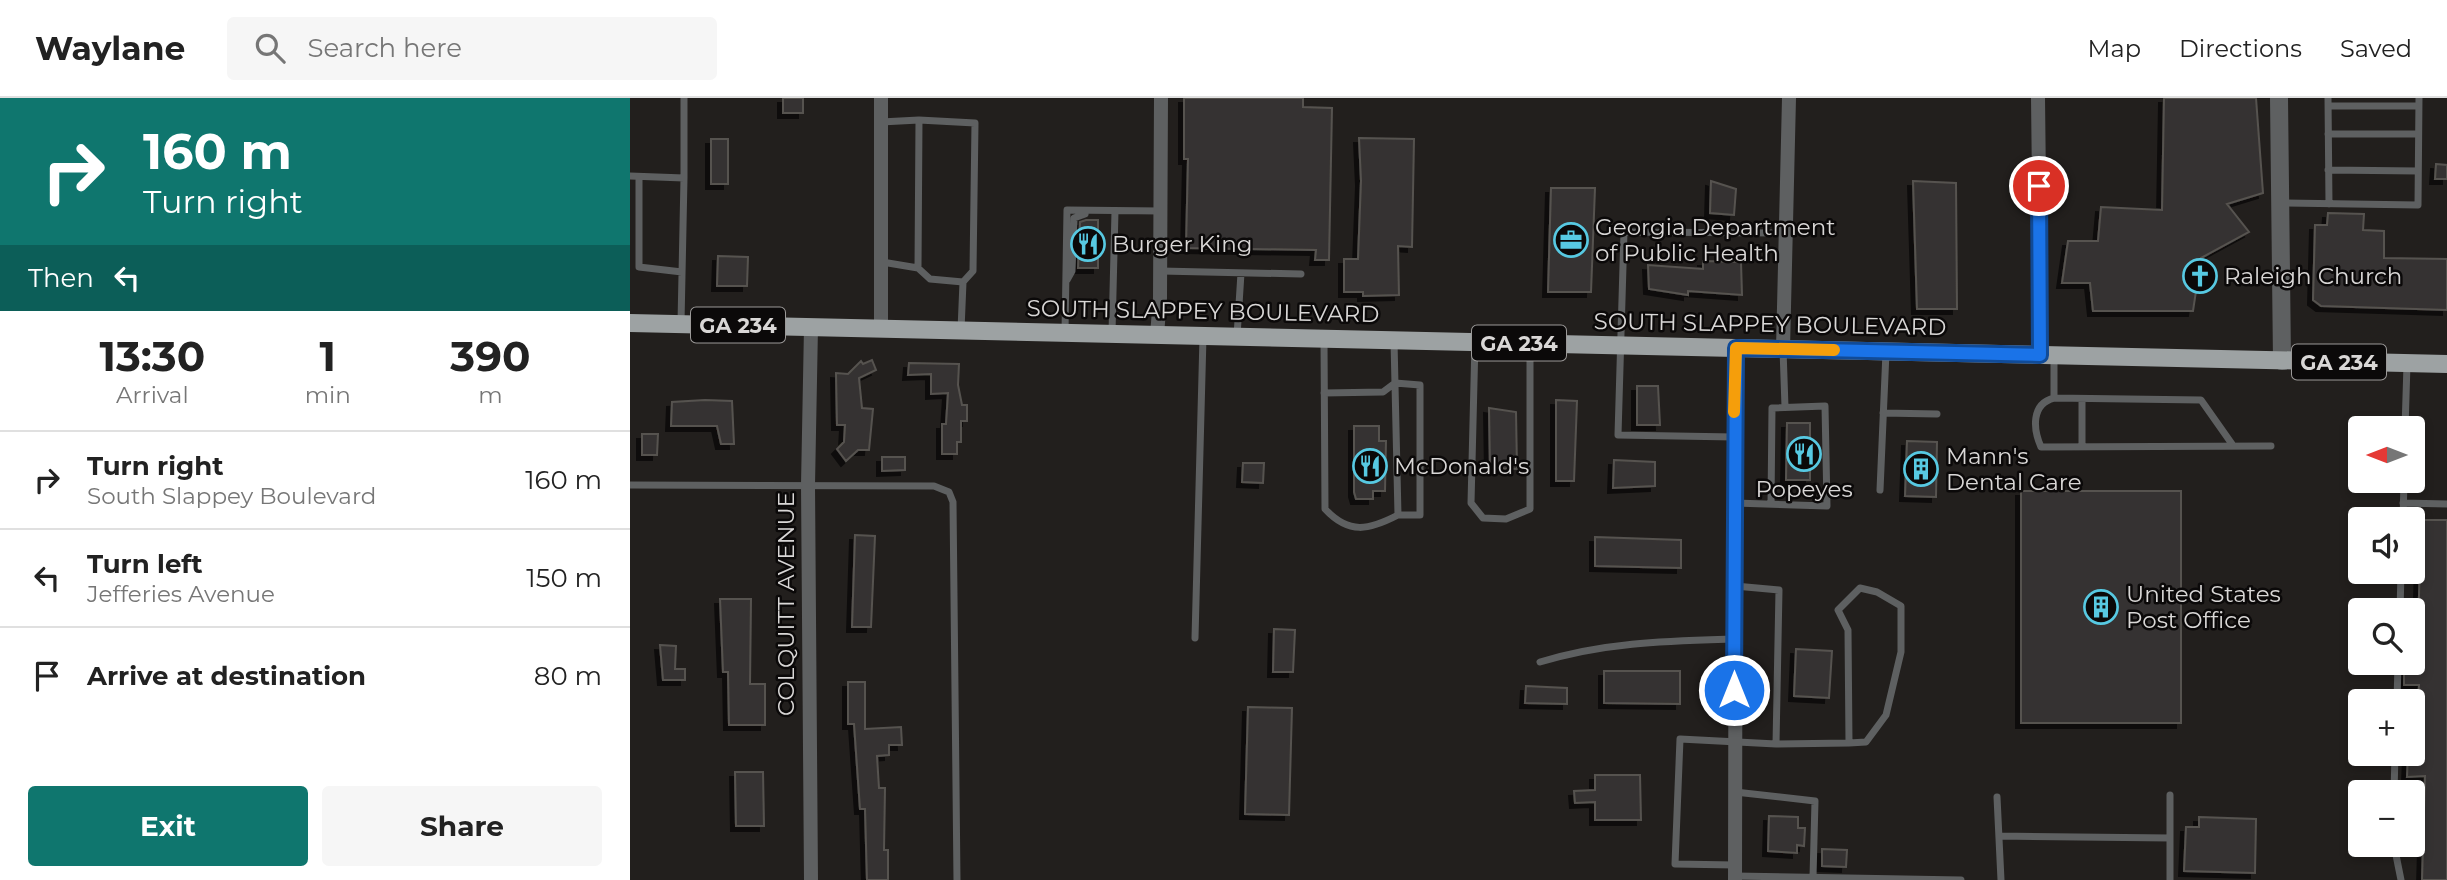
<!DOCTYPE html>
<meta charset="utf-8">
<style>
:root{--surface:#fff;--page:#f6f6f6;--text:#222;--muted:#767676;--line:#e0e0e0;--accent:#0f766e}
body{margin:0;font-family:Montserrat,sans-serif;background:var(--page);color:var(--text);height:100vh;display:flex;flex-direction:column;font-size:26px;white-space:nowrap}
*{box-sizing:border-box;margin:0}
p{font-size:23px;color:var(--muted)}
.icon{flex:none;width:38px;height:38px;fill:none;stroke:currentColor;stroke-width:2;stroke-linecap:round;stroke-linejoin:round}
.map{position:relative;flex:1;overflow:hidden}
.sheet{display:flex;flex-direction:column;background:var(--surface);width:630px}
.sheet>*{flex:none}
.banner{background:#0f766e;color:#fff;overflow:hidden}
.needle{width:46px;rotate:270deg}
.tools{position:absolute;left:1718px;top:318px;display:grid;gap:14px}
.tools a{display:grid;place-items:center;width:77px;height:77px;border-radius:7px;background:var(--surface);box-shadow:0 4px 10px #0003;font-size:35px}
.pin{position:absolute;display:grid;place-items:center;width:60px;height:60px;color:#fff;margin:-30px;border:4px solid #fff;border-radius:50%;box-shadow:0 2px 7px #0007}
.me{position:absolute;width:77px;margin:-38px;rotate:0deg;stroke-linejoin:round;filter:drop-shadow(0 0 5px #0008)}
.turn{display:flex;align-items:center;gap:24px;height:147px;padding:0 28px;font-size:32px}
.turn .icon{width:91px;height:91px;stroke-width:2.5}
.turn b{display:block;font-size:49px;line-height:60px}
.then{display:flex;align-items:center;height:66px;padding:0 28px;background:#0003;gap:14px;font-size:26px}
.eta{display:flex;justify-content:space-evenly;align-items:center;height:119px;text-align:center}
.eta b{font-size:42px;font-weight:700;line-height:49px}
.button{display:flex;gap:14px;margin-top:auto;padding:14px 28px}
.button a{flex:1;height:80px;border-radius:7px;background:var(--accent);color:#fff;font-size:28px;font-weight:700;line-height:80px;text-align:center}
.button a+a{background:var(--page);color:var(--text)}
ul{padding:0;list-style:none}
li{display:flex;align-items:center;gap:21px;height:98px;padding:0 28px;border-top:2px solid var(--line)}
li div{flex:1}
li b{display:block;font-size:26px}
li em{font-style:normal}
header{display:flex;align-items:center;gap:42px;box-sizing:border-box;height:98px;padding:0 35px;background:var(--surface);border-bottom:2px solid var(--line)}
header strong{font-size:33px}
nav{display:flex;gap:38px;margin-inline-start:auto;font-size:24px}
.search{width:490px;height:63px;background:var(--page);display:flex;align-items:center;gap:18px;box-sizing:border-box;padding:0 24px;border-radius:7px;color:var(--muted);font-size:26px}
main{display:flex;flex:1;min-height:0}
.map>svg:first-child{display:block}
.building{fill:#363331;stroke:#565350;stroke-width:2;filter:url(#shadow)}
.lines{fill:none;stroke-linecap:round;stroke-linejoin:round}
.service{stroke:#5e6061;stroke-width:7}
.minor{stroke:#5e6061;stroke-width:14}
.tertiary{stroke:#5e6061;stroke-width:18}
.primary{stroke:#9da2a3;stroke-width:18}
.route-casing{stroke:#114b97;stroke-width:18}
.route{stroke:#1a73e8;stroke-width:12}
.slow{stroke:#f59e0b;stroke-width:12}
.labels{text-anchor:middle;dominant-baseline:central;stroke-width:5;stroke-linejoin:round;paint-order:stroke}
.shield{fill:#0b0909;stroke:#9b9998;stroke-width:2}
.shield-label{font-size:21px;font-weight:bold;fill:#d9d7d6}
.poi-label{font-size:23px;fill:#d9d7d6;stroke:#0b0909;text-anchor:start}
.street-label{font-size:23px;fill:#d9d7d6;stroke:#0b0909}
</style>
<header>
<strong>Waylane</strong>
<div class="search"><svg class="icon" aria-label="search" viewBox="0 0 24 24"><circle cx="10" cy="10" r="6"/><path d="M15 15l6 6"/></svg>Search here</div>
<nav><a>Map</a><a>Directions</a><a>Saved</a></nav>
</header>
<main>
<section class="sheet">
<div class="banner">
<div class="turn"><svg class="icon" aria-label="right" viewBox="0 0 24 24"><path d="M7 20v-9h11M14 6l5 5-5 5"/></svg><div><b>160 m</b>Turn right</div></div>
<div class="then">Then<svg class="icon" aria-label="left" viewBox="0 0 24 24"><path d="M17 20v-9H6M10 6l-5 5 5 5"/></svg></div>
</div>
<div class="eta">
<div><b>13:30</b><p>Arrival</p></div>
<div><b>1</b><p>min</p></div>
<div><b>390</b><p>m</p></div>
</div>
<ul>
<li><svg class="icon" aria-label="right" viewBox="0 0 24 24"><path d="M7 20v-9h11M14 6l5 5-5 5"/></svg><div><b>Turn right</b><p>South Slappey Boulevard</p></div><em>160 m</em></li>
<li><svg class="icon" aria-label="left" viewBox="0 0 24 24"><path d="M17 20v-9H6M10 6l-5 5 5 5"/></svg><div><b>Turn left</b><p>Jefferies Avenue</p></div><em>150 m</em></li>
<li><svg class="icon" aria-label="arrive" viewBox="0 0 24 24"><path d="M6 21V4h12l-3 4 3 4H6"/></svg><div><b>Arrive at destination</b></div><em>80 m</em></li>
</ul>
<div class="button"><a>Exit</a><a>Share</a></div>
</section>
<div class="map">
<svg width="1817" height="782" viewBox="0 0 1817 782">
<defs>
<filter id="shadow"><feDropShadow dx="-5" dy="5" stdDeviation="0" flood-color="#0009"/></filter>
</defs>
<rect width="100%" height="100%" fill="#221f1d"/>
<path class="building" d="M153 0H173V15H153Z
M554 0H673V9L702 10 699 162H685L686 152 556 150 558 61H554Z
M1534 0H1626L1633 95 1597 106 1619 134 1571 160 1563 213H1463L1460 185H1432L1438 143H1468L1471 109 1532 112Z
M729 40 784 41 782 149 768 148 769 197 733 198V194H714V161H728L731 83Z
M81 41H98V86H81Z
M1806 66 1817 67V81H1805Z
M1081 83 1106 91 1104 117 1080 115Z
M1283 83 1326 85 1327 211H1287Z
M921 90H965L961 194H918Z
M1698 115 1734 116 1733 132 1754 133V160L1817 161V212L1691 208 1683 202 1685 127H1697Z
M456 122H468V170H448L450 124Z
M88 158 118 159 117 188H87Z
M1073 163 1111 164 1112 197 1058 193V197L1019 191 1018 167 1073 171Z
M242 262 246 272 229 280 232 310 243 311 239 352H228L216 363 207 351 214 344 215 327H207L206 275 218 276 231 263 233 266Z
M279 265 329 266 328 287 332 307H337V323H331V344H327V356H312V326H316L318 295 301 296V276L278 277Z
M1007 288H1028L1030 327H1007Z
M75 302 102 303 104 346H91L87 328H41L42 304Z
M926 302 947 303 944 383H926Z
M859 310 886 314 887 371 860 370Z
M1157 325H1180V382H1156Z
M724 328H749V343H756L755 393H743V401H726L724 394Z
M12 336H28L27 357H12Z
M1277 343 1307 344 1306 399 1275 398Z
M252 359H275V372L252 373Z
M984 362 1025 364V388L983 390Z
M613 365H634L633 385 612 384Z
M1391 393H1551V625H1391Z
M1791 422H1817V782H1792L1795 678 1777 679 1778 656H1783V634H1787L1789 587H1774V565H1783V535H1788Z
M225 437 245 438 241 529H222Z
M965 439 1051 442V470L965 468Z
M90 501H121L120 586H135V627H99L98 574H93Z
M644 531 665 532 663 574H643Z
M30 547 46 548 45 571H55V582H33Z
M1166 551 1202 553 1199 600 1164 598Z
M974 573H1050V606L974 605Z
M218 584H235V631L271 629 272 647H259V657L247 658 249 690H255L254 752H258V782H237L235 711H230L224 626H218Z
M896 588 937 590V606L895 605Z
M618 609 662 610 659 717 615 716Z
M105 674H133L134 728H106Z
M965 677H1010L1011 722H965V704L945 705 944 693 965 692Z
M1139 718 1168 719V730H1175L1174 748 1167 747V755L1138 753Z
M1569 719 1626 721 1625 775 1554 773 1556 729H1569Z
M1192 751 1217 752 1216 769 1192 768Z"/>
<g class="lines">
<path class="service" d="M54 0V80
M1698 0 1699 106
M1698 8H1788
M289 22 345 25 343 173 333 184
M251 24 289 22 288 170
M1698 36H1788
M1698 72 1788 73
M0 78 54 80 51 225
M9 79V169L52 174
M1651 105 1788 107 1789 0
M252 164 288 170 300 181 333 184 331 232
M531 173 671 176
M437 182 442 173 444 120 455 116
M435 234 437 112 531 113
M482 235 485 113
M607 238 611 175
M694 242 695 411C719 437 739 432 768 417L764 243
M845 244 841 405 853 420 876 421 900 411V246
M1153 251 1155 309
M1424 259V300
M694 295 753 294 765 285 790 287V417H768
M1253 315 1307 316
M1775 331 1777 266
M1104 339 988 337 994 134 1155 135
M1602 346 1571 302 1424 300C1401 306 1403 331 1411 349L1641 348
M1452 349V301
M0 387 304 388 319 394 323 404 327 782
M1250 392 1256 254
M1105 405 1197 408 1195 308 1142 310 1141 406
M1773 405 1817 406
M1773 422 1774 383
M1770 513 1771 474
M565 540 573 239
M910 564C975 544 1037 543 1104 541
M1767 604 1768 565
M1146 646 1219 645 1218 532 1208 512 1230 490 1247 494 1271 508V554L1256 617 1236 644 1219 645
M1105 694 1185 703 1183 779
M1764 695 1765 656
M1540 697V782
M1367 699 1371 782
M1369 738 1540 740
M1764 747 1771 782
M1105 767 1045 766 1050 641 1146 646 1149 492 1105 488
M1105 778 1331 782"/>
<path class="minor" d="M1408 0 1411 257
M181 229 178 387 181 782
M251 231V0
M527 237 530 200 531 0
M1153 251 1159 0
M1105 782 1106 250"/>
<path class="tertiary" d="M1649 0 1652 263"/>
<path class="primary" d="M0 225 1817 266"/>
</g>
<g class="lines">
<g class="route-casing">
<path id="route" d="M1104 592 1106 250 1410 257 1409 88"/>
</g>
<use href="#route" class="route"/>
<path class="slow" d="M1104 314 1106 250 1204 252"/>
</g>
<defs>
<g id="office-ring" transform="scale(1.75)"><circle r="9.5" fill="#0b0909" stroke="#57c9e2" stroke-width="1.5"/><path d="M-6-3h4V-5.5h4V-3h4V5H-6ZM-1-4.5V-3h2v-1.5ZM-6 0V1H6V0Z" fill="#57c9e2"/></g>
<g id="restaurant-ring" transform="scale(1.75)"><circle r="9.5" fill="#0b0909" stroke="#57c9e2" stroke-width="1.5"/><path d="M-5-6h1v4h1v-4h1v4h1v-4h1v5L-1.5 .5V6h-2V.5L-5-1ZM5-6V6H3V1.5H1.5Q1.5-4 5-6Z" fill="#57c9e2"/></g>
<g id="church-ring" transform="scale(1.75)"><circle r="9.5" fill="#0b0909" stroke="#57c9e2" stroke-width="1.5"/><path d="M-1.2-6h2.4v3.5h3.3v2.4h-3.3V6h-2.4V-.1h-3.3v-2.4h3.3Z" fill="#57c9e2"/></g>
<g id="building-ring" transform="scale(1.75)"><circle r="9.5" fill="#0b0909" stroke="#57c9e2" stroke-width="1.5"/><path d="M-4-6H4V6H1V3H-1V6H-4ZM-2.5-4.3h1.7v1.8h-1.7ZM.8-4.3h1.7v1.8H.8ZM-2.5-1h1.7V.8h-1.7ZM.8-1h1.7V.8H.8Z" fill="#57c9e2"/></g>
</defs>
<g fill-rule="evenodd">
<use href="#office-ring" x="941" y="142"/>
<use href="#restaurant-ring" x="458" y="146"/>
<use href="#church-ring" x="1570" y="178"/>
<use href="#restaurant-ring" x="1174" y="356"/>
<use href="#restaurant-ring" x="740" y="368"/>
<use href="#building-ring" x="1291" y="371"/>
<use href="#building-ring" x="1471" y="509"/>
</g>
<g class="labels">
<g class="shield">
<rect x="61" y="209.5" width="94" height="35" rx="5"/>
<rect x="842" y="227.5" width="94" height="35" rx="5"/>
<rect x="1662" y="246.5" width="94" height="35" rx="5"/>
</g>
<g class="shield-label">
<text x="108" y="227">GA 234</text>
<text x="889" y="245">GA 234</text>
<text x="1709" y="264">GA 234</text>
</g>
<g class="poi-label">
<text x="965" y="129">Georgia Department<tspan x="965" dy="26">of Public Health</tspan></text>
<text x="482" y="146">Burger King</text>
<text x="1594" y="178">Raleigh Church</text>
<text x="1316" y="358">Mann's<tspan x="1316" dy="26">Dental Care</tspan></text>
<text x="764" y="368">McDonald's</text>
<text x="1174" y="391" text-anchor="middle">Popeyes</text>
<text x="1496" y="496">United States<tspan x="1496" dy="26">Post Office</tspan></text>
</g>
<g class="street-label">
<text transform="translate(573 213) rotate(1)">SOUTH SLAPPEY BOULEVARD</text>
<text transform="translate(1140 226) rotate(1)">SOUTH SLAPPEY BOULEVARD</text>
<text transform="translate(156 506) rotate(-90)">COLQUITT AVENUE</text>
</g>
</g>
</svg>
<div class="tools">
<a><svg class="needle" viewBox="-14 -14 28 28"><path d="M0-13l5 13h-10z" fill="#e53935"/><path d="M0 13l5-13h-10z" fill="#767676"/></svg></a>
<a><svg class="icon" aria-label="sound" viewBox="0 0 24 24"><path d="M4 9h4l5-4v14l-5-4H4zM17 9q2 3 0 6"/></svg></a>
<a><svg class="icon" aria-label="search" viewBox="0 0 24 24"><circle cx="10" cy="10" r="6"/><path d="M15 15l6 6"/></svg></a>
<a>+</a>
<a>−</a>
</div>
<div class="pin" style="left:1409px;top:88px;background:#d93025"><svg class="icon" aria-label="arrive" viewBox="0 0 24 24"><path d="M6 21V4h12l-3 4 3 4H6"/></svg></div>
<svg class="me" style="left:1104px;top:592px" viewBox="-20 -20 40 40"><circle r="17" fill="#1a73e8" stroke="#fff" stroke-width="3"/><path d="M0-11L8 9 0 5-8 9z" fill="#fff"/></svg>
</div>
</main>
